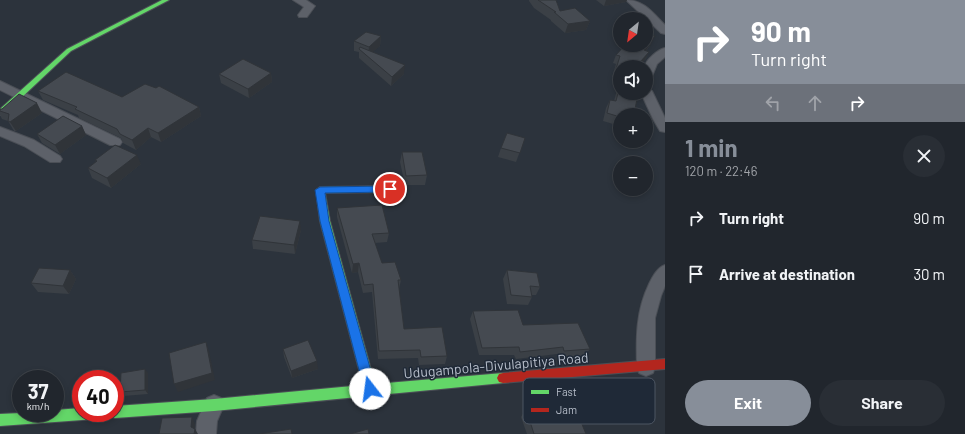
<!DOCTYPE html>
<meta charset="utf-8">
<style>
:root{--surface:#21262d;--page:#292e35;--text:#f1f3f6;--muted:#a2a5aa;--line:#3e4349;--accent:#878e99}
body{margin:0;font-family:Barlow,sans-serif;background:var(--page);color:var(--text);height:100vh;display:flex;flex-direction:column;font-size:15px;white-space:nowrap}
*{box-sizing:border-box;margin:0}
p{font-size:13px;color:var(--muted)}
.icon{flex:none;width:22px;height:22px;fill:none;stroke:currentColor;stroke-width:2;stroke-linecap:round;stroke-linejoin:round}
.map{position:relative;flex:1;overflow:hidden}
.details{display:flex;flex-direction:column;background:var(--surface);width:300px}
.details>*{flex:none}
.top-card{background:#878e99;color:#fff;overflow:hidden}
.needle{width:26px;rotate:209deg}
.fabs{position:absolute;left:613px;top:12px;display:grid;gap:8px}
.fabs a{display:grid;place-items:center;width:40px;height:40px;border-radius:50%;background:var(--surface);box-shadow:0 2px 6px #0003,0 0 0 1px var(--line);font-size:20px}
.speed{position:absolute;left:12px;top:370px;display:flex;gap:8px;font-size:20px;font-weight:700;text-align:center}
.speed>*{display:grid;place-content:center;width:52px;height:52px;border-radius:50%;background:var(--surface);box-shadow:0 2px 6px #0003,0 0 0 1px var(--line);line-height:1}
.speed small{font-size:10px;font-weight:400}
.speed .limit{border:6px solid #d22;background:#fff;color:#111}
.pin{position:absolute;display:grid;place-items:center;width:34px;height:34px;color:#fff;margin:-17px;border:2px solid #fff;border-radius:50%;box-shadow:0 1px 4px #0007}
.me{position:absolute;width:44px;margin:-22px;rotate:345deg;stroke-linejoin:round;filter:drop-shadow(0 0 3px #0008)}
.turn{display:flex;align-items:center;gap:14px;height:84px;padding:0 20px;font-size:18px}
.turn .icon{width:52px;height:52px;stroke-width:2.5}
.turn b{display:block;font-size:28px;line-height:34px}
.lanes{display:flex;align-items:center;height:38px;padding:0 20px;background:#0003;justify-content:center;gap:20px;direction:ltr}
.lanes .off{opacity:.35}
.round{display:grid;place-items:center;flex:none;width:42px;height:42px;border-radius:21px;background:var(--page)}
.summary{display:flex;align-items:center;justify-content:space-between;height:68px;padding:0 20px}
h1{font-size:24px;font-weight:700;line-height:30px;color:var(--accent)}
.primary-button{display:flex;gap:8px;margin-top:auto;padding:8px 20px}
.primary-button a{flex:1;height:46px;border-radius:24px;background:var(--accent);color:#fff;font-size:16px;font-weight:700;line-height:46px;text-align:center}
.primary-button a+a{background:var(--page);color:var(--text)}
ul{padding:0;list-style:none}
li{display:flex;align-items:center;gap:12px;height:56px;padding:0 20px}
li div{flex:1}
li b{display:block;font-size:15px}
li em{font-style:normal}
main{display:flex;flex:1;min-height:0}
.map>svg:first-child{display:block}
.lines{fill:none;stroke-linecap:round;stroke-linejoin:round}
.street-casing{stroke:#4b4f56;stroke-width:2}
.fast-casing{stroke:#4b4f56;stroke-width:2}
.jam-casing{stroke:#4b4f56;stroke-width:2}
.street{fill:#5d6169;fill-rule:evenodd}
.fast{fill:#63d668;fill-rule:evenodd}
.jam{fill:#b3261e;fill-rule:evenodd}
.wall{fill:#3b4046}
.shaded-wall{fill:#303439}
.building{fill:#454a51;stroke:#303439}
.route{fill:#1a73e8;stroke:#114b97}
.labels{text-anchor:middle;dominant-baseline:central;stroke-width:3;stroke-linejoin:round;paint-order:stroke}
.near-street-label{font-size:14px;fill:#b8bfcb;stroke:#1f2937}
.key{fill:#1f2937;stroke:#4d5663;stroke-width:1}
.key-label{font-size:11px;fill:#b8bfcb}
</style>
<main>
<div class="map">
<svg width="665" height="434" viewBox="0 0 665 434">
<rect width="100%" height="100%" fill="#2c333c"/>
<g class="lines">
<g class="street-casing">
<path id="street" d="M293 0H306L315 6 307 17H299L298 15 304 7Z
M626 0C644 0 653 13 665 25V34L661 33Z
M665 48V57L657 64 650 81 646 82C646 77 645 71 645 67 645 60 659 49 665 48Z
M0 81 120 139 122 142 120 145H110L0 90Z
M646 87 652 91 665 118V132L660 131 653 119 641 93H646Z
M0 127 34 140 60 156 62 159 60 162H50L24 146 0 136Z
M665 265V286L661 296 655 318V367L653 373 646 376 639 373 637 367C636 337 636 311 649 284 653 276 657 268 665 265Z
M214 395 221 398 224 405 217 421 216 434H196L197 421 207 398Z"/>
</g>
<g class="fast-casing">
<path id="fast" d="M162 0H169L71 51 3 115H0V109L67 49Z
M390 186 394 189 390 192 325 193 330 221 375 384 503 373 507 374 509 378 507 382 503 383 214 411 115 418 111 416 109 413H115V406L214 399 363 385 320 221 316 190 320 187Z
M81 408V413H102L100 417 96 419 0 426V414L21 413H55V410Z"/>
</g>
<g class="jam-casing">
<path id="jam" d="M665 359V369L503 383 499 382 497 378 499 374 503 373Z"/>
</g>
<use href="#street" class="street"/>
<use href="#fast" class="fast"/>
<use href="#jam" class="jam"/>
</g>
<path class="wall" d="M529 0H556L560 11 590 21 586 30 565 33 551 21V20L534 8 529 1Z
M596 0H627L626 2 604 6Z
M381 36 380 46 372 52 404 74 391 86 359 58V52L354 51V41Z
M651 44 646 51 649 52 645 60 620 67V126L603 121 606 108 610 100 614 101 620 79 612 77 616 64 613 63 616 55Z
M271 73 272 82 249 98 221 83 219 74Z
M38 91 122 97 199 107 201 116 161 142 151 137 136 150 123 143 121 138 79 118 78 115 43 100Z
M0 109 42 113 16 131H14L8 121 2 119 0 115Z
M82 126 86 135 60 154 42 143 37 134Z
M525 138 516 162 498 157 501 148Z
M402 152 427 175 425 185H405L400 162Z
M95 160 141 164 111 188 92 178 88 168 96 162Z
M337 208 389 233 387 242 375 243 382 263 401 280 399 289 404 329 447 356 445 364 419 365 418 358 378 359 372 292 363 293 358 272 352 273 337 217Z
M301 230 295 254 253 249 252 240Z
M70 270 76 279 69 294 38 292 31 283Z
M507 270 540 287 536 295H532V297L528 305 507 304 503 279Z
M473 311 523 325 590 349 584 356 559 358 557 354 516 359 514 355H479L470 319Z
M283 349 318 369 292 378 284 357Z
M148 373V394L123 396 120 392Z
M526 409 564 418 586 434H527L521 417Z"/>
<path class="shaded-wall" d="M606 0H627L626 2 604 6Z
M590 21 586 30 565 33 568 24Z
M381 36 380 46 368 56 369 47Z
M655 36 651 44 640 58 644 50Z
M649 52 645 60 639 67 641 61Z
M405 65 404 74 391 86 392 77Z
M271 73 272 82 249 98 248 89Z
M37 103 42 113 16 131 10 122Z
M199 107 201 116 161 142 158 133Z
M82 126 86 135 60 154 55 145Z
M148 128 151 137 136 150 132 140Z
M137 155 141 164 111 188 107 178Z
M300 221 301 230 295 254 294 245Z
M359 263 358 272 352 273 353 264Z
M70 270 76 279 69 294 63 286Z
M206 342 209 351 215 380 178 392 174 384Z
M317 361 318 369 292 378 291 371Z
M145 369 148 373V394L145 390Z
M192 417 195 424V429L198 434H194L191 427Z"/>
<path class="building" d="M538 0H556L560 11 575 8 590 21 568 24 554 12H556Z
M366 32 381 36 369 47 354 41Z
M646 34 655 36 644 50 649 52 641 61 639 67H620V70L616 69 620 56 616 55 625 45H646Z
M360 47 405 65 392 77 359 49Z
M243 59 271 73 248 89 219 74Z
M66 72 122 97 145 84 156 88 159 86 199 107 158 133 148 128 132 140 120 134 117 129 75 109 77 107 38 91Z
M620 85V93H638L634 115H620V117L607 113 610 100 616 101Z
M19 94 37 103 10 122 8 121 9 114 0 111V109H2Z
M63 116 82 126 55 145 37 134Z
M507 133 525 138 520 153 501 148Z
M115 145 137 155 107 178 88 168 97 161 95 160Z
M402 152H422L427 175 406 176Z
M382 205 389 233 372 234 382 263 395 262 401 280H398L404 329 442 327 447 356 421 357 420 350 379 351 373 284 364 285 359 263 353 264 337 208Z
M260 216 300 221 294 245 252 240Z
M39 268 70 270 63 286 31 283Z
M507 270 537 273 540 287 530 286 532 297 511 295Z
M518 310 523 325 578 323 590 349 564 351 563 347 520 352 519 347 482 348 473 311Z
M308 340 317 361 291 371 283 349Z
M206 342 212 373 174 384 169 353Z
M145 369V390L120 392 121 373Z
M560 406 564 418 579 417 586 434H534L526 409Z
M192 417 191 427 195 429 194 434H159L162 418Z
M291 429 292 434H259Z
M368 429 369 434H350Z"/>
<path class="route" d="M390 186 394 189 390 192 325 193 329 221 376 389 374 393 370 394 366 393 364 389 320 221 315 190 320 187Z"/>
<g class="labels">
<g class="near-street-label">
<text transform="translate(496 365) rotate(-5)">Udugampola-Divulapitiya Road</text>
</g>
</g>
<rect x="523" y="378" width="132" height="46" rx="6" class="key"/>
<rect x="531" y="390" width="18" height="4" fill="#63d668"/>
<rect x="531" y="408" width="18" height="4" fill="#b3261e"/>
<g class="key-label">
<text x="556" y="396">Fast</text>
<text x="556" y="414">Jam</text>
</g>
</svg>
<div class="fabs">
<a><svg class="needle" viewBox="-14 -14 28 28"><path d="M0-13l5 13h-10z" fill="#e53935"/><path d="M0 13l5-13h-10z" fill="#a2a5aa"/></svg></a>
<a><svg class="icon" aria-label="sound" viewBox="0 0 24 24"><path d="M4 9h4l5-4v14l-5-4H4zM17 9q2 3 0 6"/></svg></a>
<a>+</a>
<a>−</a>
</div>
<div class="speed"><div>37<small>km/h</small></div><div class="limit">40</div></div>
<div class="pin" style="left:390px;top:189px;background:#d93025"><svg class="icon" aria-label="arrive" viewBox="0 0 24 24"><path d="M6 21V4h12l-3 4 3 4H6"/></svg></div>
<svg class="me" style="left:370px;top:389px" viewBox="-20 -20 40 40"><circle r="19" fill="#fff"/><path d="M0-13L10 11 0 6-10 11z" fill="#1a73e8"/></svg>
</div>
<section class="details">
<div class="top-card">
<div class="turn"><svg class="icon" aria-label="right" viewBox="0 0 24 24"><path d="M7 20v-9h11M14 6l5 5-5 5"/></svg><div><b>90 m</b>Turn right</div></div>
<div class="lanes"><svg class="icon off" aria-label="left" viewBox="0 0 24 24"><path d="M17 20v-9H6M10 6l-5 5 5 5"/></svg><svg class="icon off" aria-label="ahead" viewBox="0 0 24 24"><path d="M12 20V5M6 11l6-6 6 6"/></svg><svg class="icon" aria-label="right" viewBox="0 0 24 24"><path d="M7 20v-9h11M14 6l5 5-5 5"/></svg></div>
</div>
<div class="summary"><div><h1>1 min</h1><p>120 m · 22:46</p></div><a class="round"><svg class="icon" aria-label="close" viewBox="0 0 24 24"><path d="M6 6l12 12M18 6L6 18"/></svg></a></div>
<ul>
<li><svg class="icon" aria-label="right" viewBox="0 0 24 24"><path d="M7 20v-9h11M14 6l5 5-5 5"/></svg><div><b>Turn right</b></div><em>90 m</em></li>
<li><svg class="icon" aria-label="arrive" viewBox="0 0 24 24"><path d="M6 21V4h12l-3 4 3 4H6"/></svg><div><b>Arrive at destination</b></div><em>30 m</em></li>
</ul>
<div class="primary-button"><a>Exit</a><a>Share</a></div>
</section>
</main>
